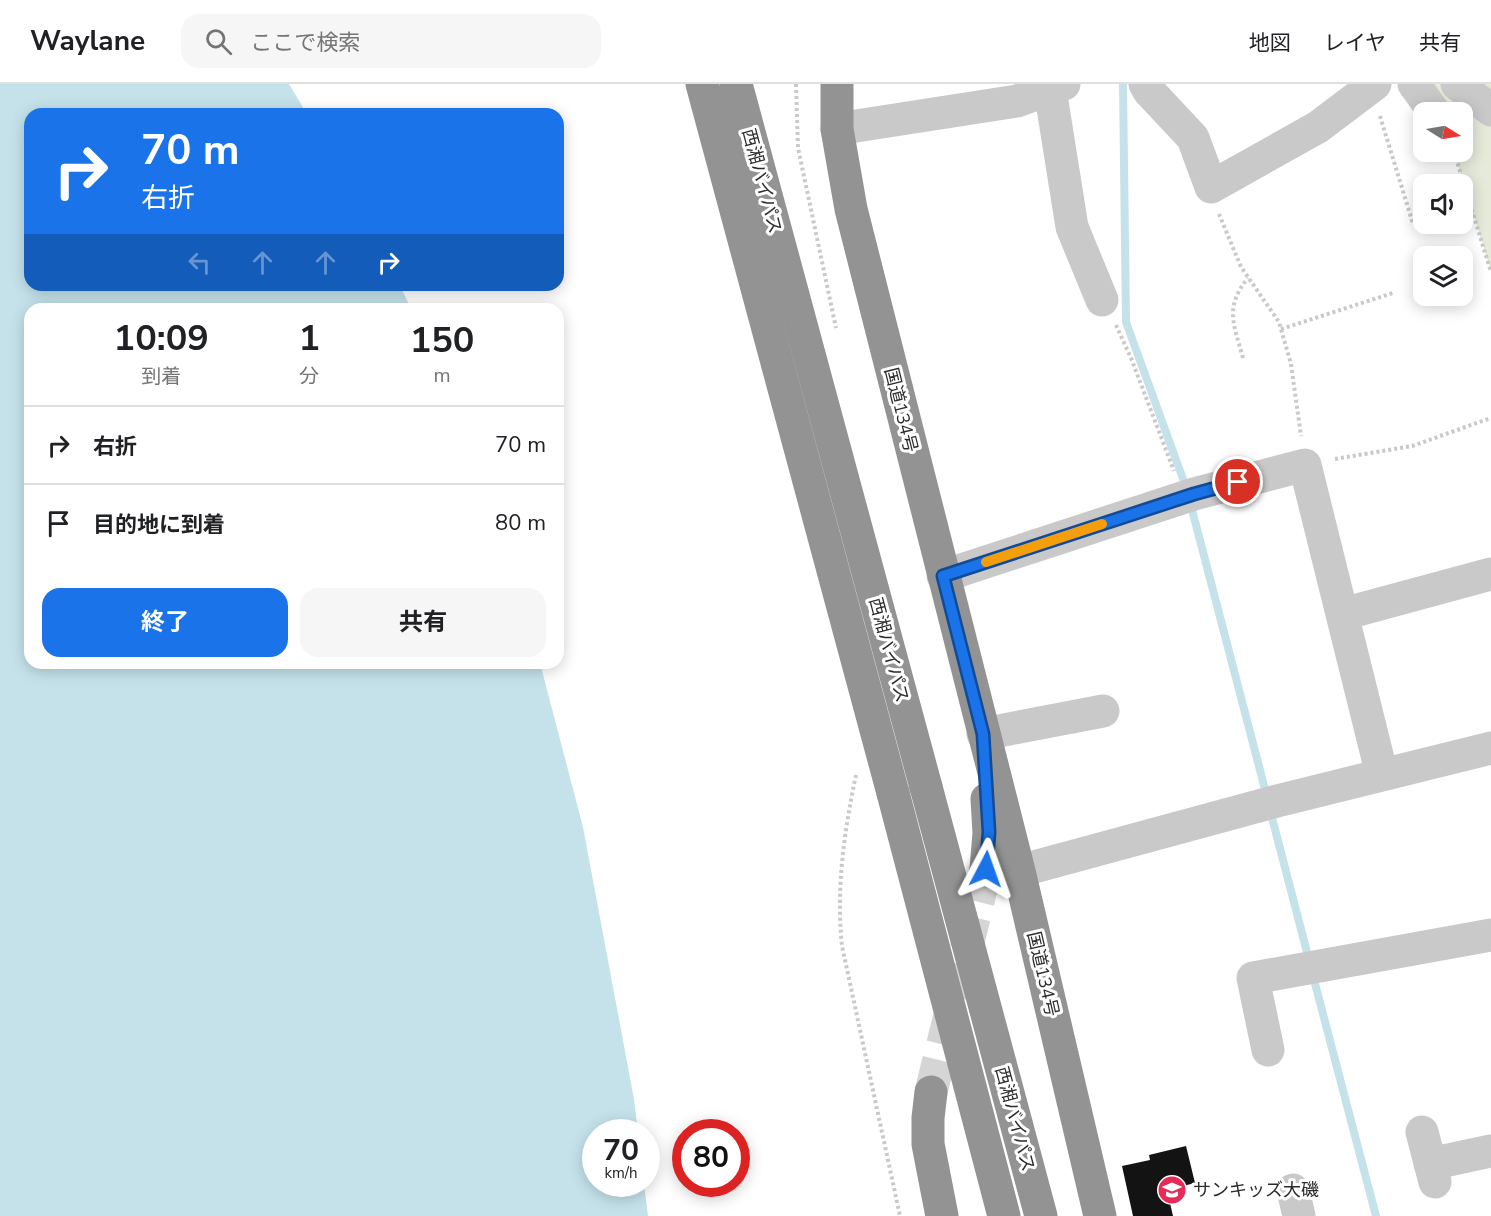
<!DOCTYPE html>
<html lang="ja">
<meta charset="utf-8">
<style>
:root{--surface:#fff;--page:#f6f6f6;--text:#202124;--muted:#757577;--line:#e0e0e0;--accent:#1a73e8}
body{margin:0;font-family:"Nunito Sans","Noto Sans JP",sans-serif;background:var(--page);color:var(--text);height:100vh;display:flex;flex-direction:column;font-size:22px;white-space:nowrap}
*{box-sizing:border-box;margin:0}
p{font-size:20px;color:var(--muted)}
.icon{flex:none;width:33px;height:33px;fill:none;stroke:currentColor;stroke-width:2;stroke-linecap:round;stroke-linejoin:round}
.map{position:relative;flex:1;overflow:hidden}
.details{position:absolute;left:24px;top:219px;width:540px;height:366px;display:flex;flex-direction:column;background:var(--surface);border-radius:18px;box-shadow:0 3px 15px #0003}
.details>*{flex:none}
.banner{position:absolute;left:24px;top:24px;width:540px;height:183px;border-radius:18px;box-shadow:0 3px 15px #0003;background:#1a73e8;color:#fff;overflow:hidden}
.needle{width:39px;rotate:101deg}
.fabs{position:absolute;left:1413px;top:18px;display:grid;gap:12px}
.fabs a{display:grid;place-items:center;width:60px;height:60px;border-radius:12px;background:var(--surface);box-shadow:0 3px 15px #0003;font-size:30px}
.speed{position:absolute;left:582px;top:1035px;display:flex;gap:12px;font-size:30px;font-weight:700;text-align:center}
.speed>*{display:grid;place-content:center;width:78px;height:78px;border-radius:50%;background:var(--surface);box-shadow:0 3px 15px #0003;line-height:1}
.speed small{font-size:15px;font-weight:400}
.speed .limit{border:9px solid #d22;background:#fff;color:#111}
.pin{position:absolute;display:grid;place-items:center;width:51px;height:51px;color:#fff;margin:-26px;border:3px solid #fff;border-radius:50%;box-shadow:0 2px 6px #0007}
.me{position:absolute;width:66px;margin:-33px;rotate:4deg;stroke-linejoin:round;filter:drop-shadow(0 0 4px #0008)}
.turn{display:flex;align-items:center;gap:21px;height:126px;padding:0 18px;font-size:27px}
.turn .icon{width:78px;height:78px;stroke-width:2.5}
.turn b{display:block;font-size:42px;line-height:51px}
.lanes{display:flex;align-items:center;height:57px;padding:0 18px;background:#0003;justify-content:center;gap:30px;direction:ltr}
.lanes .off{opacity:.35}
.eta{display:flex;justify-content:space-evenly;align-items:center;height:102px;text-align:center}
.eta b{font-size:36px;font-weight:700;line-height:42px}
.primary-button{display:flex;gap:12px;margin-top:auto;padding:12px 18px}
.primary-button a{flex:1;height:69px;border-radius:18px;background:var(--accent);color:#fff;font-size:24px;font-weight:700;line-height:69px;text-align:center}
.primary-button a+a{background:var(--page);color:var(--text)}
ul{padding:0;list-style:none}
li{display:flex;align-items:center;gap:18px;height:78px;padding:0 18px;border-top:2px solid var(--line)}
li div{flex:1}
li b{display:block;font-size:22px}
li em{font-style:normal}
header{display:flex;align-items:center;gap:36px;box-sizing:border-box;height:84px;padding:0 30px;background:var(--surface);border-bottom:2px solid var(--line)}
header strong{font-size:28px}
nav{display:flex;gap:33px;margin-inline-start:auto;font-size:21px}
.search{width:420px;height:54px;background:var(--page);display:flex;align-items:center;gap:15px;box-sizing:border-box;padding:0 21px;border-radius:18px;color:var(--muted);font-size:22px}
.map>svg:first-child{display:block}
.green{fill:#e5ead9}
.water{fill:#c5e2eb}
.lines{fill:none;stroke-linecap:round;stroke-linejoin:round}
.stream{stroke:#c5e2eb;stroke-width:8}
.building{fill:#131313}
.highway-tunnel{stroke:#d5d5d5;stroke-width:33;stroke-dasharray:33 16;stroke-linecap:butt}
.path{stroke:#c9c9c9;stroke-width:4;stroke-dasharray:3 3;stroke-linecap:butt}
.minor{stroke:#c9c9c9;stroke-width:33}
.highway{stroke:#939393;stroke-width:33}
.highway-bridge{stroke:#939393;stroke-width:33}
.route-casing{stroke:#114b97;stroke-width:15}
.route{stroke:#1a73e8;stroke-width:10}
.slow{stroke:#f59e0b;stroke-width:10}
.labels{text-anchor:middle;dominant-baseline:central;stroke-width:6;stroke-linejoin:round;paint-order:stroke}
.street-label{font-size:18px;fill:#2c2c2c;stroke:#fff}
.poi-label{font-size:18px;fill:#2c2c2c;stroke:#fff;text-anchor:start}
</style>
<header>
<strong>Waylane</strong>
<div class="search"><svg class="icon" aria-label="search" viewBox="0 0 24 24"><circle cx="10" cy="10" r="6"/><path d="M15 15l6 6"/></svg>ここで検索</div>
<nav><a>地図</a><a>レイヤ</a><a>共有</a></nav>
</header>
<div class="map">
<svg width="1491" height="1132" viewBox="0 0 1491 1132">
<rect width="100%" height="100%" fill="#fff"/>
<path class="green" d="M1414 0H1491V188L1454 68H1462V28H1434Z"/>
<path class="water" d="M0 0H289L307 30H30V201H400L411 225H30V579H540L583 743 634 1015 638 1048H596V1100H644L648 1132H0Z"/>
<g class="lines">
<path class="stream" d="M1123 0 1126 238 1187 406
M1190 418 1267 713
M1270 726 1309 876
M1312 888 1376 1132"/>
</g>
<path class="building" d="M1186 1062 1195 1099 1167 1106 1173 1132H1133L1122 1082 1150 1076 1149 1071Z"/>
<g class="lines">
<path class="highway-tunnel" d="M931 1008 986 785"/>
<path class="path" d="M796 0 798 64 836 244
M1380 32 1413 140
M1454 68 1491 188
M1219 130 1241 183 1279 238 1291 280 1301 352
M1116 241 1131 274 1174 387
M1281 245 1393 209
M1243 274C1234 241 1224 223 1248 194
M1335 375 1412 362 1491 334
M856 691C844 748 836 804 842 862L900 1132"/>
<path class="minor" d="M1145 0 1149 7 1193 54 1211 103 1318 43 1375 0
M1414 0 1434 28
M1457 0 1491 26
M1050 5 1072 143 1102 216
M837 45 1017 17 1064 0
M943 492 1194 410 1305 381 1382 691
M1343 530 1491 490
M983 650 1103 627
M1019 787 1277 717 1491 664
M1268 966 1253 894 1491 851
M1422 1048 1435 1098
M1430 1080 1491 1067
M1293 1106 1299 1132"/>
<path class="highway" d="M837 0V45L851 125 1019 787 1100 1132
M926 703 1041 1132
M893 709 1004 1132
M986 785 989 749 987 715
M931 1008 928 1034V1060L942 1132"/>
<path class="highway-bridge" d="M702 0 893 709
M736 0 926 703"/>
</g>
<g class="lines">
<g class="route-casing">
<path id="route" d="M986 785 989 748 983 650 943 492 1194 410 1238 398"/>
</g>
<use href="#route" class="route"/>
<path class="slow" d="M986 478 1102 440"/>
</g>
<defs>
<g id="school-disc" transform="scale(1.5)"><circle r="9.5" fill="#e62c56" stroke="#fff"/><path d="M0-5L7-2L0 1L-7-2ZM-4 1L0 2.5L4 1V4Q0 6-4 4Z" fill="#fff"/></g>
</defs>
<g fill-rule="evenodd">
<use href="#school-disc" x="1172" y="1106"/>
</g>
<g class="labels">
<g class="street-label">
<text transform="translate(762 97) rotate(75)">西湘バイパス</text>
<text transform="translate(901 326) rotate(76)">国道134号</text>
<text transform="translate(889 566) rotate(75)">西湘バイパス</text>
<text transform="translate(1043 890) rotate(77)">国道134号</text>
<text transform="translate(1015 1035) rotate(75)">西湘バイパス</text>
</g>
<g class="poi-label">
<text x="1193" y="1106">サンキッズ大磯</text>
</g>
</g>
</svg>
<div class="fabs">
<a><svg class="needle" viewBox="-14 -14 28 28"><path d="M0-13l5 13h-10z" fill="#e53935"/><path d="M0 13l5-13h-10z" fill="#757577"/></svg></a>
<a><svg class="icon" aria-label="sound" viewBox="0 0 24 24"><path d="M4 9h4l5-4v14l-5-4H4zM17 9q2 3 0 6"/></svg></a>
<a><svg class="icon" aria-label="layers" viewBox="0 0 24 24"><path d="M12 4l9 5-9 5-9-5zM3 14l9 5 9-5"/></svg></a>
</div>
<div class="speed"><div>70<small>km/h</small></div><div class="limit">80</div></div>
<div class="pin" style="left:1238px;top:398px;background:#d93025"><svg class="icon" aria-label="arrive" viewBox="0 0 24 24"><path d="M6 21V4h12l-3 4 3 4H6"/></svg></div>
<svg class="me" style="left:986px;top:785px" viewBox="-20 -20 40 40"><path d="M0-17L14 15 0 8-14 15z" fill="#1a73e8" stroke="#fff" stroke-width="4"/></svg>
<div class="banner">
<div class="turn"><svg class="icon" aria-label="right" viewBox="0 0 24 24"><path d="M7 20v-9h11M14 6l5 5-5 5"/></svg><div><b>70 m</b>右折</div></div>
<div class="lanes"><svg class="icon off" aria-label="left" viewBox="0 0 24 24"><path d="M17 20v-9H6M10 6l-5 5 5 5"/></svg><svg class="icon off" aria-label="ahead" viewBox="0 0 24 24"><path d="M12 20V5M6 11l6-6 6 6"/></svg><svg class="icon off" aria-label="ahead" viewBox="0 0 24 24"><path d="M12 20V5M6 11l6-6 6 6"/></svg><svg class="icon" aria-label="right" viewBox="0 0 24 24"><path d="M7 20v-9h11M14 6l5 5-5 5"/></svg></div>
</div>
<section class="details">
<div class="eta">
<div><b>10:09</b><p>到着</p></div>
<div><b>1</b><p>分</p></div>
<div><b>150</b><p>m</p></div>
</div>
<ul>
<li><svg class="icon" aria-label="right" viewBox="0 0 24 24"><path d="M7 20v-9h11M14 6l5 5-5 5"/></svg><div><b>右折</b></div><em>70 m</em></li>
<li><svg class="icon" aria-label="arrive" viewBox="0 0 24 24"><path d="M6 21V4h12l-3 4 3 4H6"/></svg><div><b>目的地に到着</b></div><em>80 m</em></li>
</ul>
<div class="primary-button"><a>終了</a><a>共有</a></div>
</section>
</div>
